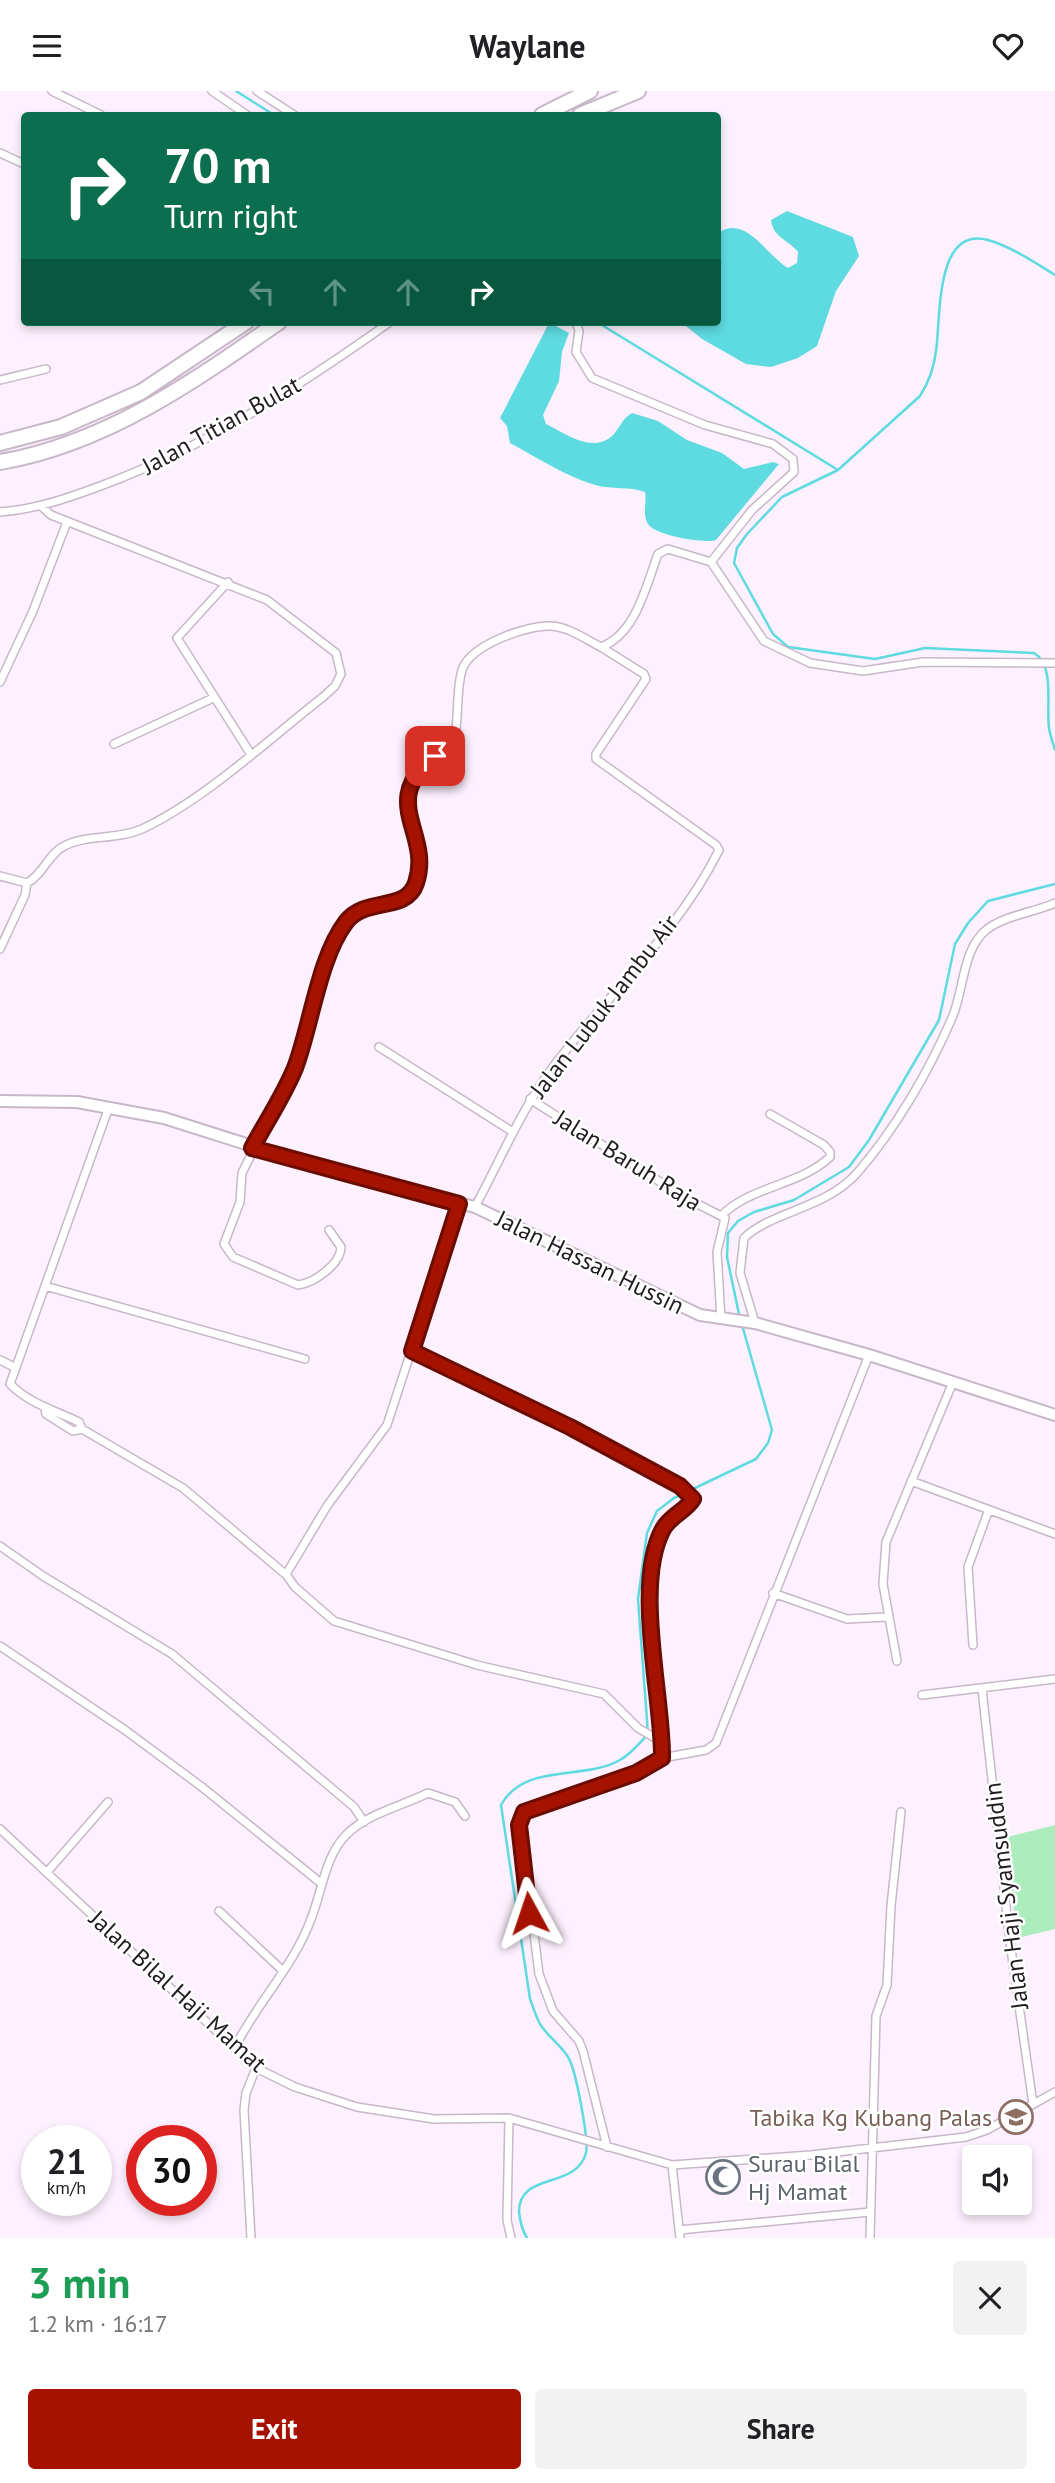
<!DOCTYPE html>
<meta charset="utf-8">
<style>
:root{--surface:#fff;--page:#f2f2f2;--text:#202124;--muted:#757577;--accent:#a51200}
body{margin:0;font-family:"PT Sans",sans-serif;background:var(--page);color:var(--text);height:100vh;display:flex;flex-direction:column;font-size:26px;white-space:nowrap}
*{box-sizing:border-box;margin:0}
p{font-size:23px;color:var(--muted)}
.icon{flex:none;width:38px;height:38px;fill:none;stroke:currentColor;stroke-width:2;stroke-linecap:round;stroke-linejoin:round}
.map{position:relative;height:2147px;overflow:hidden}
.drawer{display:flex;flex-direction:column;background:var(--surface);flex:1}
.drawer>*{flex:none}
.hud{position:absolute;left:21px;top:21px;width:700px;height:214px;border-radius:7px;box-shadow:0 4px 10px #0003;background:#0b6e4f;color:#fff;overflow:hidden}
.buttons{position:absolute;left:962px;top:2054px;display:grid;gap:14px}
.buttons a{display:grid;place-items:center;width:70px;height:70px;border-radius:7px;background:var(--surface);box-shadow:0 4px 10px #0003;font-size:35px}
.speed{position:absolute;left:21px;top:2034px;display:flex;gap:14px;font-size:35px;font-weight:700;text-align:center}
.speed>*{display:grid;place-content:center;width:91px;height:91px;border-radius:50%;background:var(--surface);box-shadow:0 4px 10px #0003;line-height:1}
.speed small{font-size:18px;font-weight:400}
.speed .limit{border:10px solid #d22;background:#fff;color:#111}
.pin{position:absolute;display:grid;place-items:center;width:60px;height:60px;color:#fff;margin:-30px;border-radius:14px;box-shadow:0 4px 10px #0006}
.me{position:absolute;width:77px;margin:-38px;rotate:355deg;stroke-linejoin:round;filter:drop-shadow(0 0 5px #0008)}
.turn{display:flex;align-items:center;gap:24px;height:147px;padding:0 28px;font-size:32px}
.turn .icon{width:91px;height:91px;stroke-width:2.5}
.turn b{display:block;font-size:49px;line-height:60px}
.lanes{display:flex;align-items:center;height:66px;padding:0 28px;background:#0003;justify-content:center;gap:35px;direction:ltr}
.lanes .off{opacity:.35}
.round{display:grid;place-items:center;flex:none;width:74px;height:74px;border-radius:7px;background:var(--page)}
.headline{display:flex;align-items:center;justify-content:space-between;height:119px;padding:0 28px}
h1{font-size:42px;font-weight:700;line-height:52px;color:#1e9e55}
.primary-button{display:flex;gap:14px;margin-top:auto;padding:14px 28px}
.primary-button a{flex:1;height:80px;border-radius:7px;background:var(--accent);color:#fff;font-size:28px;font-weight:700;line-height:80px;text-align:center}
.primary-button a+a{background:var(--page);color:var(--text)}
header{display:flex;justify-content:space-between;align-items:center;height:91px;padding:0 28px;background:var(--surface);font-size:32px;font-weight:700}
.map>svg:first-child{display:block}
.green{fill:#acedbd}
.water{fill:#5edae1}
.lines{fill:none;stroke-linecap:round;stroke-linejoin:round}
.stream{stroke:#5edae1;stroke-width:2.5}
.street-casing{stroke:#c7b7c8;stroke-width:10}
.secondary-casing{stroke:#c7b7c8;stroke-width:14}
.highway-casing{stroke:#c7b7c8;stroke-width:18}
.street{stroke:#fff;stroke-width:7}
.secondary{stroke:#fff;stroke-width:10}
.highway{stroke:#fff;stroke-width:14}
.route-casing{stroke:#6b0c00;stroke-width:18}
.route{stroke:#a51200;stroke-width:12}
.labels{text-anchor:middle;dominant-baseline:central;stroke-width:5;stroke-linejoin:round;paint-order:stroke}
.street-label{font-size:24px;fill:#221c22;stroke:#fff}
.education-label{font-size:24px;fill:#785e54;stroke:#fff;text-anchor:end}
.worship-label{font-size:24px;fill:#5b616d;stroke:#fff;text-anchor:start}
</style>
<header><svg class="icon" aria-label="menu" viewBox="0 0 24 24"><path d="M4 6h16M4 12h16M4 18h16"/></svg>Waylane<svg class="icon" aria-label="heart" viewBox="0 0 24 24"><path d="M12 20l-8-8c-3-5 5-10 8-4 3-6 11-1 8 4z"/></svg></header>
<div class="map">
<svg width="1055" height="2147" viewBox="0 0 1055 2147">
<rect width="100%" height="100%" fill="#fef1ff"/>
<path class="green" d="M1055 1734V1838L1018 1847 1003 1747Z"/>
<path class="water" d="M787 120 853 146 859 165 836 200 817 255 798 267 771 276 746 273 702 248 681 231H718V142C746 123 766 164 788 177L797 172 798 161C789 149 773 147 771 129Z
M552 233 569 242 562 261 559 290 543 324 546 333C566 343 594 364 614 343 621 335 621 329 632 322L658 330 687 349 722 362 744 378 773 371 779 373 716 449C704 453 654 444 648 433 642 423 647 413 645 401 629 395 612 399 595 394 565 385 538 367 510 352L507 335 500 327 548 234Z"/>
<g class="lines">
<path class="stream" d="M236 0 274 24
M1055 184C1034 171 1012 156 988 149 934 134 941 230 936 260 934 277 929 291 920 305L838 379 782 406 747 443 737 457 734 472 773 543 788 556 875 568 925 557 1034 562C1055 574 1046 614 1049 637 1050 644 1053 652 1055 659
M597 231 838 379
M740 1228 727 1166 728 1142 738 1130 754 1121 794 1109 849 1076 869 1049 939 929 955 853 968 832 988 810 1055 793
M527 2147C522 2139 520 2130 519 2121 519 2080 576 2099 586 2062 589 2050 576 1978 568 1966 561 1954 548 1946 540 1933 536 1926 533 1916 530 1908L501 1714C525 1671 583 1690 620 1669 631 1663 640 1652 648 1643L638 1508 647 1442 657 1420 674 1407 756 1368 768 1352 772 1339 742 1234"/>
<g class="street-casing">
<path id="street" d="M52 0 101 24
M212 0 247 24
M257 0 294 24
M0 62 24 73
M576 231 579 240 576 261 592 287 705 334 773 353 793 368 794 381 752 419 711 471
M0 289 46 278
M0 421C37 418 68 407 103 394 207 355 300 295 390 231
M228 491 177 547 250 662
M0 591 33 520 67 431
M114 653 213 607
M0 785 27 792C43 784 48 763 64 755 88 743 117 749 142 738 204 709 268 649 323 606L335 595 341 583 336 562 267 509 51 424 42 416
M0 858 25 804 27 792
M379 956 513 1041
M530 1008 684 1106 725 1127 717 1161 721 1228
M109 1016 10 1293C30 1313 54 1319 79 1331L82 1338 183 1397 284 1482 288 1480 327 1415 387 1334 459 1113
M475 1116C501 1068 522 1016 556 972 610 901 679 840 719 759L716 754 596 668V663L646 588 644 583 601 556
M721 1125C750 1095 799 1095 830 1066V1061L824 1054 770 1023
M329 1139 341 1156C341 1173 314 1192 298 1194L233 1166 224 1153 240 1111 242 1082 294 978 333 856 345 831 359 817 401 809 414 798C427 764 399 718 410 690 419 670 445 663 455 644 459 623 456 599 462 579 470 554 527 534 551 535 569 536 585 548 601 556 636 543 646 495 658 463L668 458 711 471 764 550 810 572 863 580 923 571 1055 572
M45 1195 305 1268
M755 1232 740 1182 744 1147C772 1120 826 1118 858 1081 896 1037 929 980 952 927 964 900 962 859 986 839 1005 824 1033 822 1055 812
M412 1260 640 1373 680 1395 693 1408C687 1419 670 1425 663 1438 634 1492 662 1607 662 1667
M0 1269 16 1277
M45 1318 46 1323 73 1340 82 1338
M911 1390 1055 1443
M0 1455 43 1485 172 1563 354 1716 364 1731
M285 1482 295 1496 334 1530 477 1574 604 1603 638 1637 662 1651
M773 1502 847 1528 887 1526
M973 1554 968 1476 988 1421
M0 1555 125 1639 202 1696 322 1793
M897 1570 883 1493 886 1451 953 1291
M982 1598 1010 1851 1033 2013
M922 1604 1055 1588
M0 1738 256 1977 295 1996 357 2016 434 2028 509 2027 672 2074 811 2064 966 2046 987 2039 1055 2001
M48 1780 108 1711
M219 1820 282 1879
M234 1958C256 1913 294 1875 311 1828 322 1801 325 1765 346 1744 366 1723 402 1715 428 1702L455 1711 465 1725
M509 2027 507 2129 511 2147
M607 2056 583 1960 579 1950 553 1920 539 1883 520 1730 527 1719 536 1715 636 1682 662 1667 706 1659 716 1652 869 1264
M672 2074 680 2147
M679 2139 870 2121
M251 2147 244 2019 246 2002 256 1977
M870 2147 876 1925 887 1894 891 1815 901 1721"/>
</g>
<g class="secondary-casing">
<path id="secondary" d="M0 1010 77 1011 164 1027 347 1085 475 1116 700 1224 755 1232 869 1264 1055 1324"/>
</g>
<g class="highway-casing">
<path id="highway" d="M542 24 590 0
M580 24 638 0
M0 352 61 336 141 301 246 231
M0 371C105 353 193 291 279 231"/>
</g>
<use href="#street" class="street"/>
<use href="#secondary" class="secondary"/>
<use href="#highway" class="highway"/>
</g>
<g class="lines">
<g class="route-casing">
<path id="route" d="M435 665C377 711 433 742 416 792 406 822 366 805 346 831 319 866 311 935 295 977 284 1004 266 1031 252 1057L459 1113 412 1260 570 1336 680 1395 693 1408C687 1419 670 1425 663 1438 633 1493 663 1607 662 1667L636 1682 524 1721 519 1734 529 1822"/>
</g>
<use href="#route" class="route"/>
</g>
<defs>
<g id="school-ring" transform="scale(1.75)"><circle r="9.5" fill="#fff" stroke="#8d6e63" stroke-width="1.5"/><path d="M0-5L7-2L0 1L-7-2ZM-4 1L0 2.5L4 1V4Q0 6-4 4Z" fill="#8d6e63"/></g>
<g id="mosque-ring" transform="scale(1.75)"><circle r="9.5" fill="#fff" stroke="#6b7280" stroke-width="1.5"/><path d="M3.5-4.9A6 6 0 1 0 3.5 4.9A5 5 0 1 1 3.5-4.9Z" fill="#6b7280"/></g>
</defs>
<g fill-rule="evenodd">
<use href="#school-ring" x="1016" y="2026"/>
<use href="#mosque-ring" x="723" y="2086"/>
</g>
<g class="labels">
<g class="street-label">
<text transform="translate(221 334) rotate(-29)">Jalan Titian Bulat</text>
<text transform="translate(604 915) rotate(-52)">Jalan Lubuk Jambu Air</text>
<text transform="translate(628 1069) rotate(32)">Jalan Baruh Raja</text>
<text transform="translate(590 1171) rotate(26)">Jalan Hassan Hussin</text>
<text transform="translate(1006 1805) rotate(-97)">Jalan Haji Syamsuddin</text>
<text transform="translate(178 1900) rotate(42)">Jalan Bilal Haji Mamat</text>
</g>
<g class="education-label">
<text x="992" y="2026">Tabika Kg Kubang Palas</text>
</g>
<g class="worship-label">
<text x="748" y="2072">Surau Bilal<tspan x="748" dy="28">Hj Mamat</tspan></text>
</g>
</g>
</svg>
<div class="buttons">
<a><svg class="icon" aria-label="sound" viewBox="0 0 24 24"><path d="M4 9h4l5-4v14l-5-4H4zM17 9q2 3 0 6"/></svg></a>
</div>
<div class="speed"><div>21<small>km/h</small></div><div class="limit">30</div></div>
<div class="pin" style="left:435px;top:665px;background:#d93025"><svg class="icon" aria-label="arrive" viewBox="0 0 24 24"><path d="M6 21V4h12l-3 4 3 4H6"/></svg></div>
<svg class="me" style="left:529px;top:1822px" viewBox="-20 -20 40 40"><path d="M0-17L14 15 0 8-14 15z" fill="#a51200" stroke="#fff" stroke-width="4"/></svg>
<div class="hud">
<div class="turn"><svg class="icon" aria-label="right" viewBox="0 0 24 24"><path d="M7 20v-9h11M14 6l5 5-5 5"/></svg><div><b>70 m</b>Turn right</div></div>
<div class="lanes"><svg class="icon off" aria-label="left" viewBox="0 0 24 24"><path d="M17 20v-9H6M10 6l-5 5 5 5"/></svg><svg class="icon off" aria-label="ahead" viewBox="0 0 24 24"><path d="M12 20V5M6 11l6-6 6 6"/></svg><svg class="icon off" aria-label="ahead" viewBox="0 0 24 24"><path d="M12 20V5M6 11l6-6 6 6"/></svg><svg class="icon" aria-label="right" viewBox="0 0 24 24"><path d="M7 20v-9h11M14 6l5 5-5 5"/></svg></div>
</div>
</div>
<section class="drawer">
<div class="headline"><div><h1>3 min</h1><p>1.2 km · 16:17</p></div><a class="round"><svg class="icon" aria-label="close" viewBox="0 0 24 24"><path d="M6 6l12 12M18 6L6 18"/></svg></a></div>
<div class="primary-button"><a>Exit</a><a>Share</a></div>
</section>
